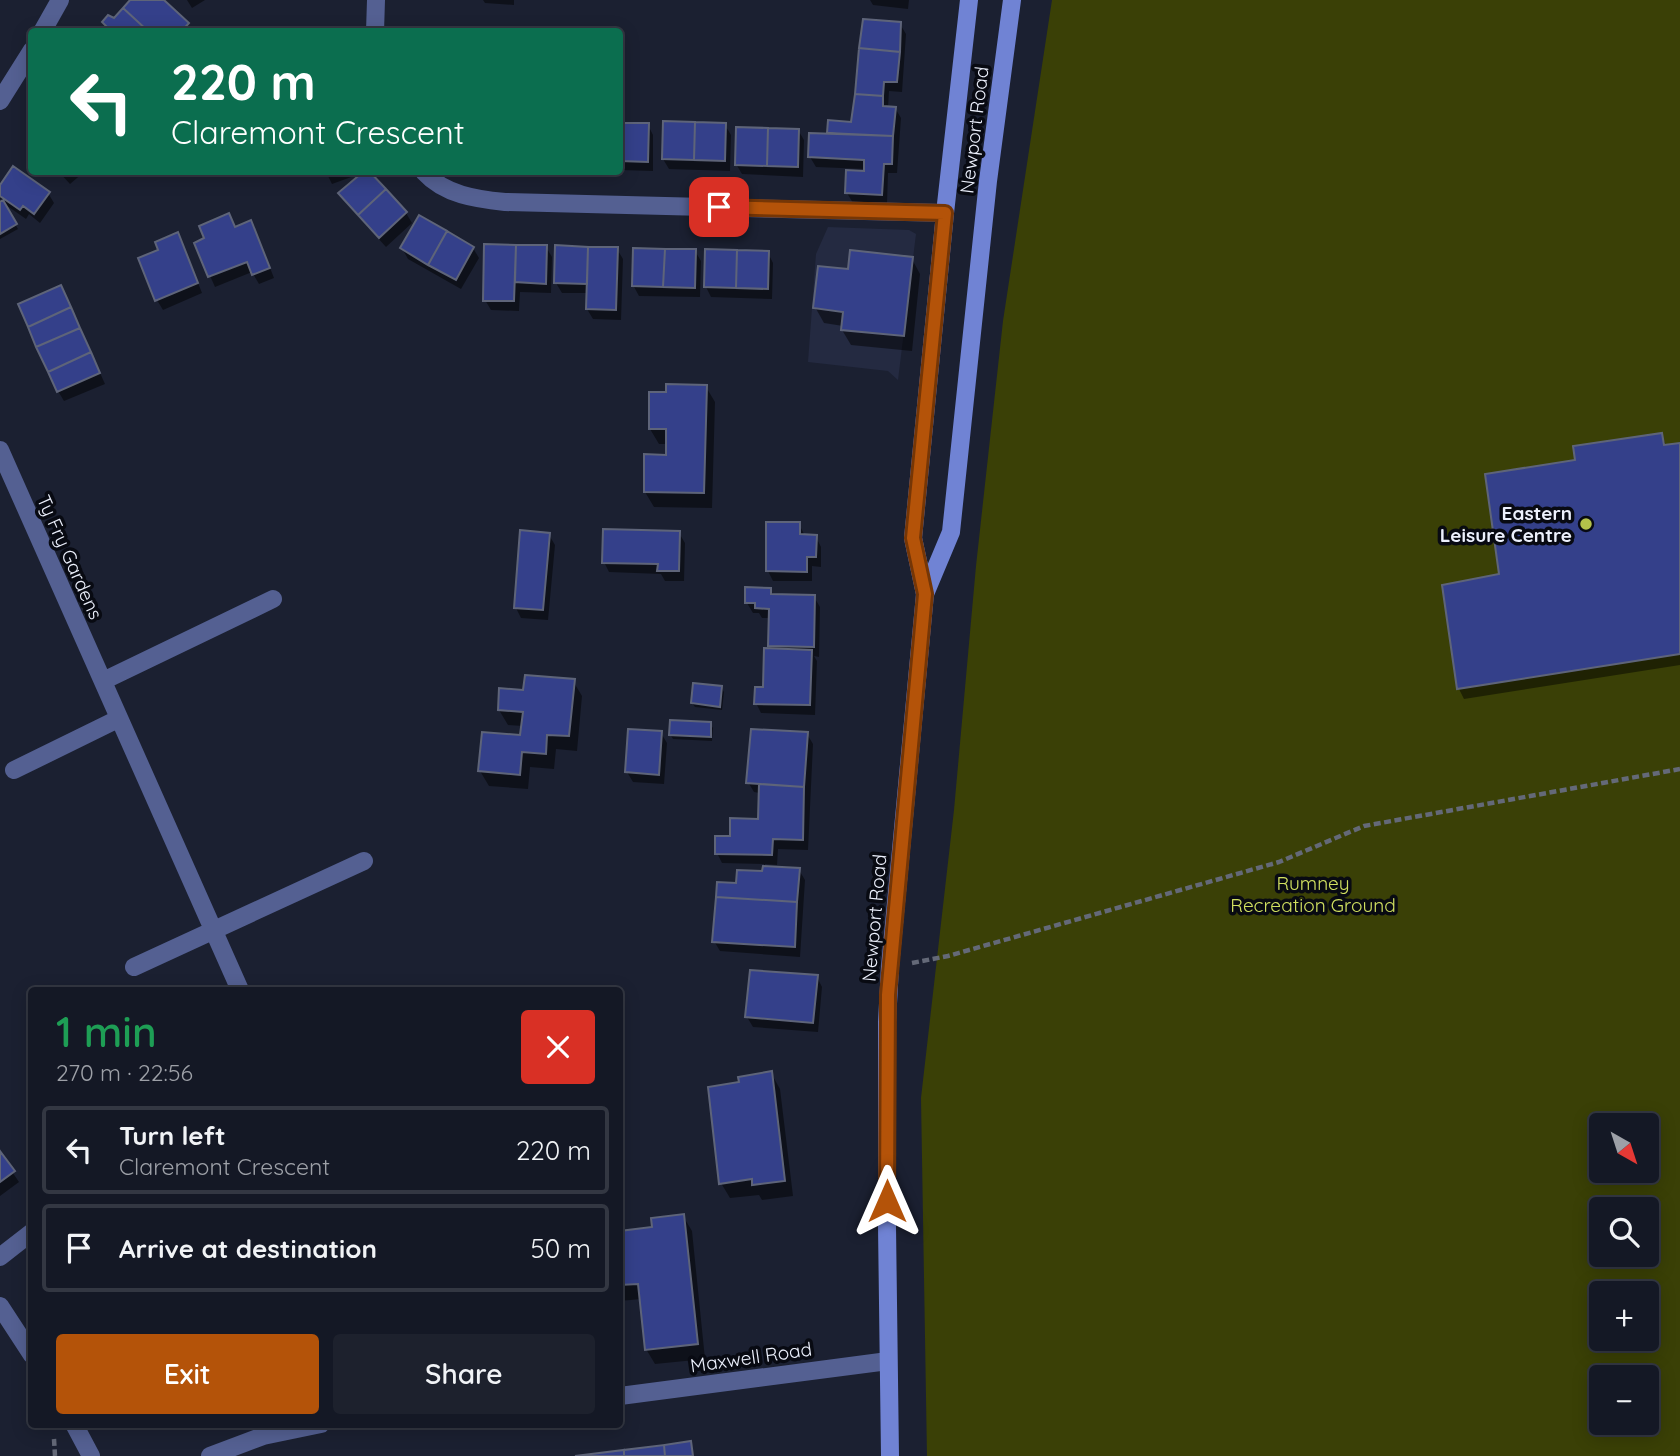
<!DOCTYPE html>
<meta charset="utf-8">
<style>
:root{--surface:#141825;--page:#1d212d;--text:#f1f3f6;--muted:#9da0a7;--line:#333742;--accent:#b45309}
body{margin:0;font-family:Quicksand,sans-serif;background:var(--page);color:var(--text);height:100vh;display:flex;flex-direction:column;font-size:26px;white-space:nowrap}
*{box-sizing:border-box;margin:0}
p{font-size:23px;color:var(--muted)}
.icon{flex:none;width:38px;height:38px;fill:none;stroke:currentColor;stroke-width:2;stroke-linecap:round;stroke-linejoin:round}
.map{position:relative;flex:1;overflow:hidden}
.sheet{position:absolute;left:28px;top:987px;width:595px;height:441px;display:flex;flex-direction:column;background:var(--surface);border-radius:7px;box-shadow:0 4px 18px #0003,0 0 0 2px var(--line)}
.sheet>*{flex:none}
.top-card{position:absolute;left:28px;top:28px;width:595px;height:147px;border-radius:7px;box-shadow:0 4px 18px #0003,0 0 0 2px var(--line);background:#0b6e4f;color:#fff;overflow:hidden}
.needle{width:46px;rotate:141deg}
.controls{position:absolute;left:1589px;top:1113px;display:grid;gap:14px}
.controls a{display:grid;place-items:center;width:70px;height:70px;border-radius:7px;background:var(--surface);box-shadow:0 4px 18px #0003,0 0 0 2px var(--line);font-size:35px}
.pin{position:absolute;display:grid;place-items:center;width:60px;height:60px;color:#fff;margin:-30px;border-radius:14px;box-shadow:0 4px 10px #0006}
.me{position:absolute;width:77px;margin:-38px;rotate:0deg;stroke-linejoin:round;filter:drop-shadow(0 0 5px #0008)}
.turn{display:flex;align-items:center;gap:24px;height:147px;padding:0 28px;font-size:32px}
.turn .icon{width:91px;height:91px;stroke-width:2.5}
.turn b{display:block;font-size:49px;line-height:60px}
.round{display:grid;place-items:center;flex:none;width:74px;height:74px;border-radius:7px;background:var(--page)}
.overview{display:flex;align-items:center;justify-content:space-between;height:119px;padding:0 28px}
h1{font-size:42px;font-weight:600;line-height:52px;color:#1e9e55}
.cta{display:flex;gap:14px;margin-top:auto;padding:14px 28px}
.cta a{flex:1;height:80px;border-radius:7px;background:var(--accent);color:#fff;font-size:28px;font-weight:600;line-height:80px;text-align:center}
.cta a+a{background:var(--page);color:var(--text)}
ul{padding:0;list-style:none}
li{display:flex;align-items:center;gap:21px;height:88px;margin:0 14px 10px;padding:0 14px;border:4px solid var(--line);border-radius:7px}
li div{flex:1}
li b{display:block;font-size:26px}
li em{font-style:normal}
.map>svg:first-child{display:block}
.built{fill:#242a41}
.green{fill:#3a4006;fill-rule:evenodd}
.shadow{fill:#0007}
.building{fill:#34408a;stroke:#5e6479;stroke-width:2}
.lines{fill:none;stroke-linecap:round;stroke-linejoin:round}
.path{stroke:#646978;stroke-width:4.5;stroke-dasharray:7 3.5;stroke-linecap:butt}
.street{stroke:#546092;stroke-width:18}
.secondary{stroke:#7083d4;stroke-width:18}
.route-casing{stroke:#753606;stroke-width:18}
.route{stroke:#b45309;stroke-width:12}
.poi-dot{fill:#b4c24a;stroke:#080a12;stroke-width:2.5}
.labels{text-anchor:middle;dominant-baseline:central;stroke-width:7;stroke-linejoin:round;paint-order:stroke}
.street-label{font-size:19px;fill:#edf1fd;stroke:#080a12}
.poi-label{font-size:19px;font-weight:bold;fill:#edf1fd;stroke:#080a12;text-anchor:end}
.park-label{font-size:19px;fill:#d1e060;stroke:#080a12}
</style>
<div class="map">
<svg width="1680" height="1456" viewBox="0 0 1680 1456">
<rect width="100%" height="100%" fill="#1b2031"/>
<path class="built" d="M828 227 909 230 916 234 898 380 888 371 808 362 816 254Z"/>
<path class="green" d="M1052 0H1680V1456H927L921 1098 954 810 976 566 1003 321ZM1601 1125H1647V1171H1601ZM1601 1209H1647V1255H1601ZM1601 1293H1647V1339H1601ZM1601 1377H1647V1423H1601Z"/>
<path class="shadow" d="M132 0H161L187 25 191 32H110L104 22 114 20Z
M187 0H205L192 8Z
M483 0H514V5L485 3Z
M870 0H909L908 9 873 5Z
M900 24 906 34 902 92 889 91 888 108H895L901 118 897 173H888L887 204 853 203 847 193 866 173V169L816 167 810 157 829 135 830 122 853 124Z
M620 124 648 125 653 135V171L620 170Z
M725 125 731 135 730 171 669 169 663 159Z
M798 130 804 140 803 177 742 174 736 164Z
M59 172H84L70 184Z
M326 172H368L406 213 412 223 386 247 346 203 340 193 365 172 332 184Z
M0 188 48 193 54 203 40 223 29 214 26 219 3 203 18 229 0 239V204L3 203 0 198Z
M229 216 236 229 256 232 274 278 259 284 252 272 215 287 196 244 206 239Z
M183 245 202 293 163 310 157 300Z
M486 246 546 247 552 257 551 293 520 292 519 311 491 310 485 300Z
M402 248H473L479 258 461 289 408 259Z
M617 249 623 259 621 320 593 319 587 309 588 293H562L556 283Z
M695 251 701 261 700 297 639 296 633 285Z
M768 253 773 263 772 299 711 297 706 287Z
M912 259 920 274 912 351 851 345 842 330 843 326 824 323 815 307 849 271Z
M66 297 105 384 64 401 58 391Z
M706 387 715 402 712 508 654 507 645 492 667 456 668 444H659L650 429 668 394Z
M1661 435 1667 447 1680 445V665L1464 699 1459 689 1501 576 1577 462Z
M799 524 805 536 816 537 821 547V567L812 566V581H773L768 571Z
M679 533 685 543 684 581H665L661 574 609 572 604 562Z
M549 535 555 545 548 620 521 618 516 608Z
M770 589 774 596 814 597 820 607 819 657 814 656 817 661 815 715 761 713 756 703 765 689 772 650 770 645V618H762L759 613H753L747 603Z
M573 681 582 696 577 751 556 749 554 769 530 767 528 789 489 786 480 771 522 736 523 726 508 725 499 710 525 692Z
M721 687 724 692 722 710 695 707 692 703Z
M710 724 713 728 712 741 673 739 670 734Z
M661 733 667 743 664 784 633 782 627 772Z
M807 734 813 744 808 850 778 849 777 865 765 864V868L799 870 805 880 800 957 720 951 714 941 738 885 764 873V864L722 863 717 853 732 838 759 821 760 793 754 792 748 782Z
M817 977 822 987 818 1032 753 1027 747 1017Z
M771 1073 780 1089 793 1196 762 1200 759 1195 730 1198 721 1183 741 1083Z
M0 1154 19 1182 0 1196Z
M683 1216 692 1231 705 1359 655 1364 646 1349 641 1299 620 1301V1233L654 1229Z
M176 1424H192L191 1429Z"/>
<path class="building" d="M130 0H164L189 23 181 32H149L123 8Z
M123 8 149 32H112L102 22 108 15 114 18Z
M863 19 901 22 900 52 859 48Z
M859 48 900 52 897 82H884L883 96 855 94Z
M855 94 883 96V106L896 107 893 136 827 133 828 120 851 122Z
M663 121 695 122 694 160 662 159Z
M695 122 726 123 725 161 694 160Z
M620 123H649L648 162 620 161Z
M736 127 768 128 767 166 735 165Z
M768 128 799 129 798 167 767 166Z
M809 133 893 136 892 164H884L882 195 845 193 846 170 864 171V160L808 157Z
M13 166 50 192 34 214 23 206 20 210 0 196V185Z
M363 172H370L386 189 358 215 338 193Z
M386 189 407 212 379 238 358 215Z
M3 200 17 224 0 234V202Z
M229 213 235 227 251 220 270 268 252 275 247 262 208 277 194 243 204 238 199 226Z
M419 215 447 231 428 265 400 248Z
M447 231 474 247 456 280 428 265Z
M178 232 198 283 155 301 138 258 158 250 155 242Z
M484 244 516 245 514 301H483Z
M516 245H547L546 284 515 282Z
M555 245 588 247 587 284 554 283Z
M588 247H618L616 310 586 309Z
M633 248 665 249 663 287 632 286Z
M665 249H696L695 288 663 287Z
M705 249 737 250 736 288 704 287Z
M737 250 769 251 768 289 736 288Z
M850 250 913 257 904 336 841 330 843 312 813 308 818 266 848 269Z
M61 285 71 307 28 327 18 304Z
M71 307 80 328 36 347 28 327Z
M80 328 91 352 48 372 36 347Z
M91 352 100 373 57 392 48 372Z
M666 384 707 385 704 493 644 492V454L666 455V429H649V392H666Z
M1662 433 1664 445 1680 443V654L1457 689 1442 585 1499 574 1485 474 1575 460 1573 446Z
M766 522H800V534L817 535 816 557H807V572L766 571Z
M603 529 680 531 679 571H657L658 564 602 563Z
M520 530 550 533 543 610 514 608Z
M745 587 771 588V594L815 595 814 647 768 646 769 609 755 608V603H745Z
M764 648 812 650 810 705 754 704 755 687H763Z
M525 675 575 679 569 736 547 735 546 754 522 752 520 775 478 771 482 732 520 735 523 712 498 710 499 688 523 690Z
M693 683 722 686 720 707 691 703Z
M670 720 711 722V737L669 735Z
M628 729 662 731 659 775 625 772Z
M751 729 808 732 804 787 746 783Z
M759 784 804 787 803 840 773 839 772 855 715 854V836H730V818L758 819Z
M763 866 800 868 797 902 716 897 717 882 736 883 737 870 762 871Z
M716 897 797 902 795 947 712 942Z
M750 970 818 975 813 1023 745 1017Z
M772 1071 785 1181 752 1185V1179L719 1184 708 1087 739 1082 738 1077Z
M0 1151 15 1171 0 1182Z
M684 1214 698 1344 645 1350 638 1284 620 1285V1231L652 1227 651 1218Z
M691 1441 693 1456H665L664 1445Z
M664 1445 665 1456H624V1450Z
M624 1450V1456H575Z"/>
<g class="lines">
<path class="path" d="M912 963 948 956 1279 862 1364 826 1680 769
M54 1439 55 1456"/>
<path class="street" d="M42 32 60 0
M375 32 376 0
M0 101 32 50
M424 172C445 195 476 199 505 202L945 213
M0 450 240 990
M103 681 273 599
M14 770 118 719
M134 967 364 861
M0 1257 32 1232
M0 1306 32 1355
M620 1396 888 1361
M74 1424 91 1456
M210 1456 263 1436 321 1424"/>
<path class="secondary" d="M925 594 913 538 945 213 969 0
M890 1456 887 1226V1022L890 967 925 594 951 532 988 181 1012 0"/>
</g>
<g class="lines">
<g class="route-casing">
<path id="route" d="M719 207 945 213 913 538 925 594 888 995 887 1201"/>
</g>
<use href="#route" class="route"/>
</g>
<circle class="poi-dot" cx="1586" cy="524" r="7"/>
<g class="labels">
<g class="street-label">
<text transform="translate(974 130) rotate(-83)">Newport Road</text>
<text transform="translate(70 557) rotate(66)">Ty Fry Gardens</text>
<text transform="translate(874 918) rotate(-85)">Newport Road</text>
<text transform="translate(751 1357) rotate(-8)">Maxwell Road</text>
</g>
<g class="poi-label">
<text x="1572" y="513">Eastern<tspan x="1572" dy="22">Leisure Centre</tspan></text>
</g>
<g class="park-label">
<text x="1313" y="883">Rumney<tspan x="1313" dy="22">Recreation Ground</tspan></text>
</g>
</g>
</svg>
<div class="controls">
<a><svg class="needle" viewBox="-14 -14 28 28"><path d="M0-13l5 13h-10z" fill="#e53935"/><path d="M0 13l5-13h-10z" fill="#9da0a7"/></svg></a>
<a><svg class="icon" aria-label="search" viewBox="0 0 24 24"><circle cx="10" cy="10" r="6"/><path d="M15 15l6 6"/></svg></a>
<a>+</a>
<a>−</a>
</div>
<div class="pin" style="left:719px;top:207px;background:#d93025"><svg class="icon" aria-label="arrive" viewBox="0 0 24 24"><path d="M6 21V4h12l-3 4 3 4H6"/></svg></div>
<svg class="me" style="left:887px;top:1201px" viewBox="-20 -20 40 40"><path d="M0-17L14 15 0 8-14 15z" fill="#b45309" stroke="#fff" stroke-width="4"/></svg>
<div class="top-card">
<div class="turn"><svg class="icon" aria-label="left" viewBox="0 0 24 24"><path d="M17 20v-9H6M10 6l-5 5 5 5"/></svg><div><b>220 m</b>Claremont Crescent</div></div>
</div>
<section class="sheet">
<div class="overview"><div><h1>1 min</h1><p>270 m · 22:56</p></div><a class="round" style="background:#d93025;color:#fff"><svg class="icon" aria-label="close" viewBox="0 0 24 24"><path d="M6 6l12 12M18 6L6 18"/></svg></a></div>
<ul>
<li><svg class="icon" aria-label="left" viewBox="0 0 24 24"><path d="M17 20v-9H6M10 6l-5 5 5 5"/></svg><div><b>Turn left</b><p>Claremont Crescent</p></div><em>220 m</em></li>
<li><svg class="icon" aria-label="arrive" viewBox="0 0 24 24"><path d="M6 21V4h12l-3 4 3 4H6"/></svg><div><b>Arrive at destination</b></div><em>50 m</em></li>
</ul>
<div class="cta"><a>Exit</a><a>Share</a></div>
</section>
</div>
